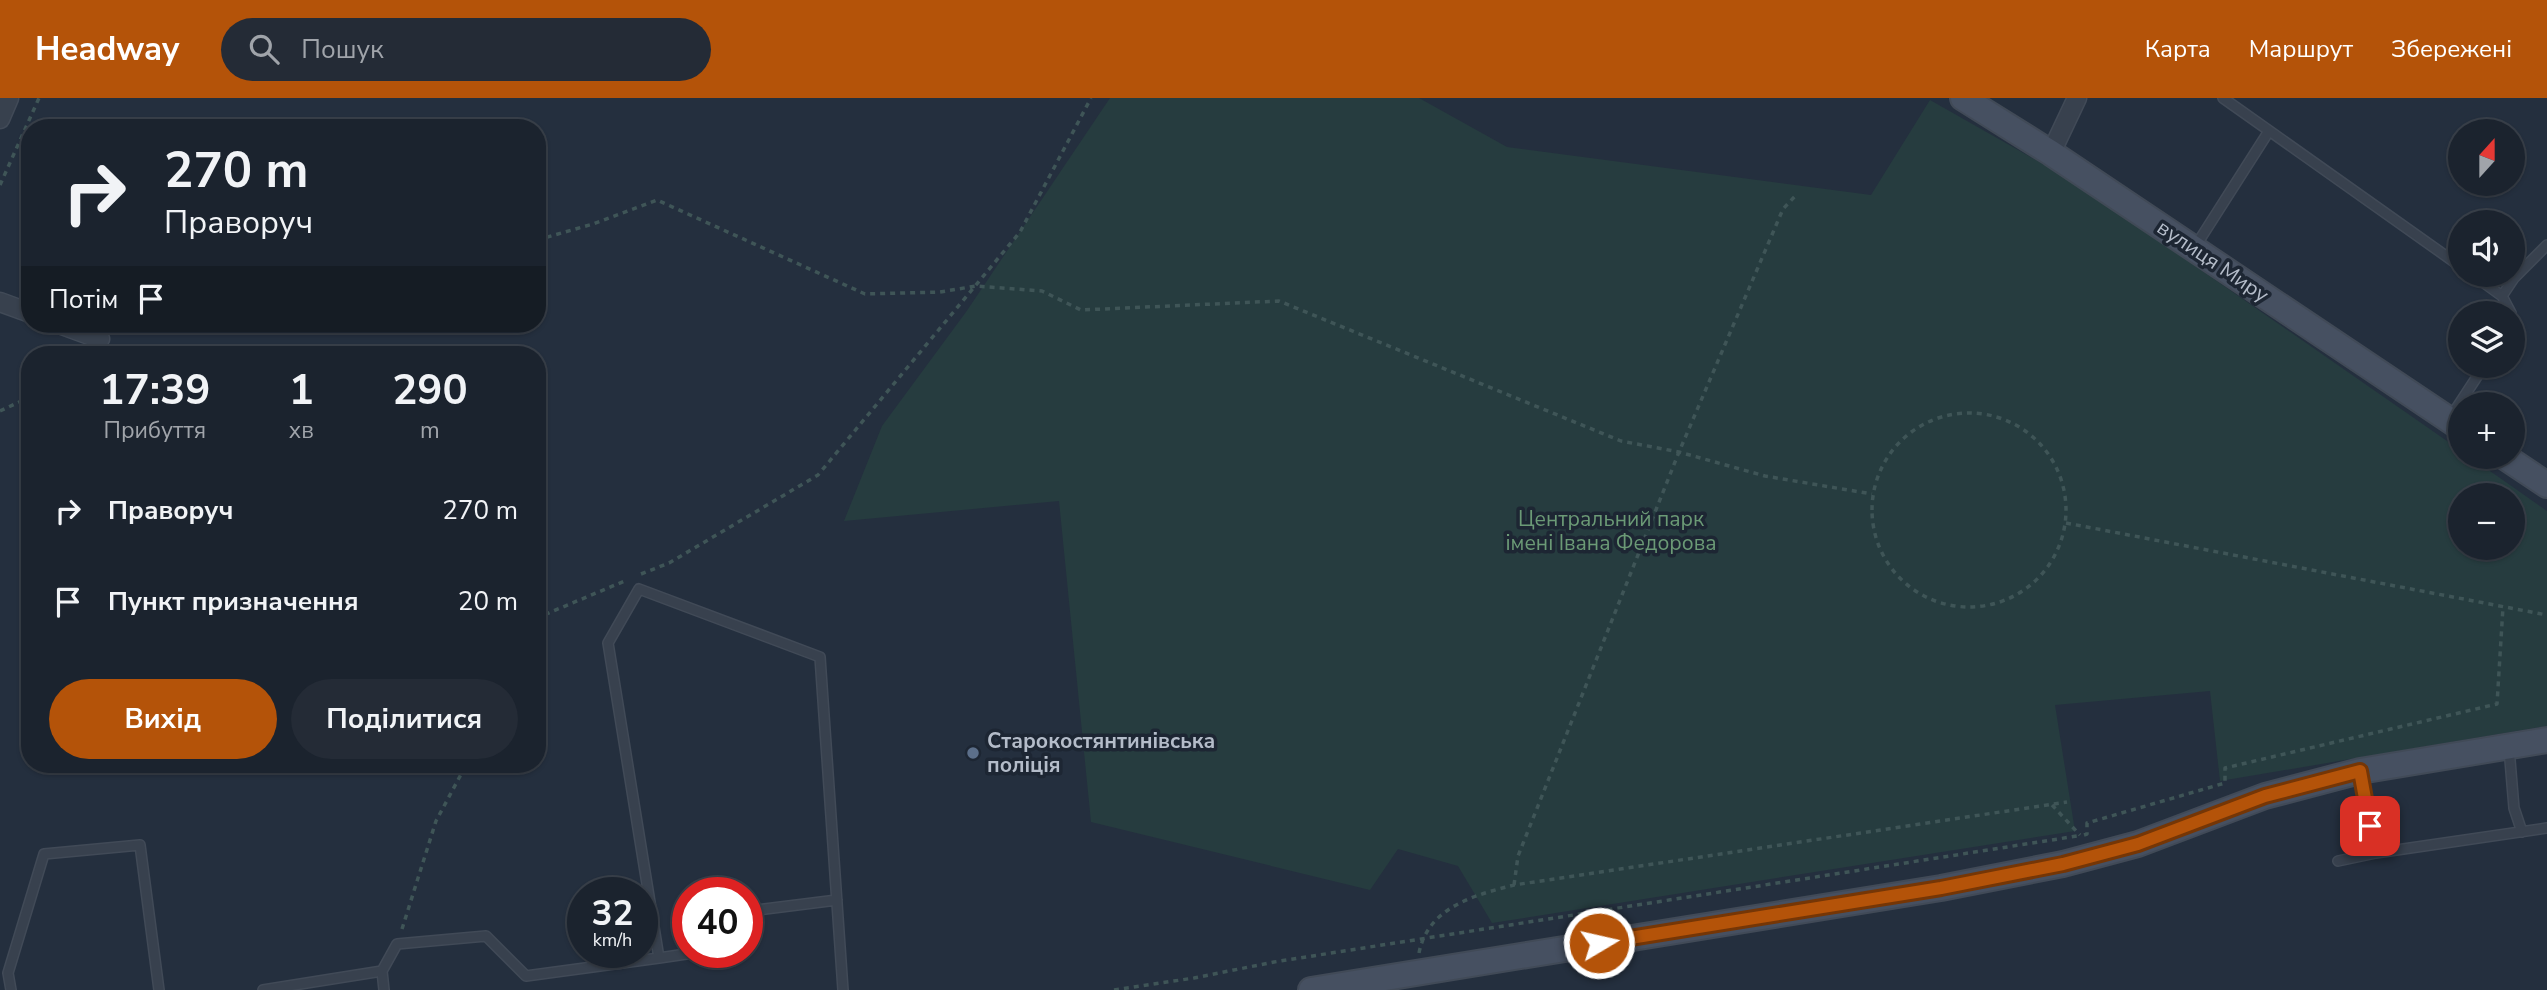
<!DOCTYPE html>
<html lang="uk">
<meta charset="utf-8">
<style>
:root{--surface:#1b232e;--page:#242b36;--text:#f1f3f6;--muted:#a0a4aa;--line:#39404a;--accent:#b45309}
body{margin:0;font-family:"Nunito Sans",sans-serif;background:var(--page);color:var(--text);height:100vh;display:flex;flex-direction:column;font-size:26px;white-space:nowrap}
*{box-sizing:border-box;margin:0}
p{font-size:23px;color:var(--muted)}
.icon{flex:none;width:38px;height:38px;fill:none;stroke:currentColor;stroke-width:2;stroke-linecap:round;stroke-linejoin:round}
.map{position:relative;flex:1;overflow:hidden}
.side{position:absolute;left:21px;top:248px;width:525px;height:427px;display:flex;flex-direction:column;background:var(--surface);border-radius:28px;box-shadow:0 2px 5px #0004,0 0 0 2px var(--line)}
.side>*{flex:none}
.guide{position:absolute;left:21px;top:21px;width:525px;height:214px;border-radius:28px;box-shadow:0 2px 5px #0004,0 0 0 2px var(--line);background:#1b232e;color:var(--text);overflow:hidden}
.needle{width:46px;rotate:21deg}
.fabs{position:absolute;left:2448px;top:21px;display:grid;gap:14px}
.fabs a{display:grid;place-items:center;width:77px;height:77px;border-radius:50%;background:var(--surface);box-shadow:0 2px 5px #0004,0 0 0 2px var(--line);font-size:35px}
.speed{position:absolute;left:567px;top:779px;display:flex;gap:14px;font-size:35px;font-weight:700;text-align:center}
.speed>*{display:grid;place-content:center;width:91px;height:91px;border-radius:50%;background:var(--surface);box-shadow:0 2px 5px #0004,0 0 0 2px var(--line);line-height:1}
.speed small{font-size:18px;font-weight:400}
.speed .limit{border:10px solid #d22;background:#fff;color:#111}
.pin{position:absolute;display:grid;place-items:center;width:60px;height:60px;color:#fff;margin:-30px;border-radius:14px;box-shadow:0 4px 10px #0006}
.me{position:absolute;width:77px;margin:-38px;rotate:81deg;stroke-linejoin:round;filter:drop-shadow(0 0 5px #0008)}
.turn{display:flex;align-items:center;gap:24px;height:147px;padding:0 28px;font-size:32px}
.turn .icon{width:91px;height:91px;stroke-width:2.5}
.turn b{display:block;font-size:49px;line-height:60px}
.then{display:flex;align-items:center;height:66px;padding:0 28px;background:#0003;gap:14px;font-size:26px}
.eta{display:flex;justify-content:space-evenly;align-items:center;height:119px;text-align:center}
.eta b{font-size:42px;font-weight:700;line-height:49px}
.cta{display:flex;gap:14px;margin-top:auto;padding:14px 28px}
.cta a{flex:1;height:80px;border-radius:42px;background:var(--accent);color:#fff;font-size:28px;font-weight:700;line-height:80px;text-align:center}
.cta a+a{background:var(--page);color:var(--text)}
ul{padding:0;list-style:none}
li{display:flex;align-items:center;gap:21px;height:91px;padding:0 28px}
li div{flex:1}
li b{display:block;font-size:26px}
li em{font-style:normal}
header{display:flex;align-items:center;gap:42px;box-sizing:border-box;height:98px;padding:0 35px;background:var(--accent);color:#fff}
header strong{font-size:33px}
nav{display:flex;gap:38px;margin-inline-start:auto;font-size:24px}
.search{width:490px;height:63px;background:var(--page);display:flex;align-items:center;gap:18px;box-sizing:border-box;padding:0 24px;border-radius:38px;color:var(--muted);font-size:26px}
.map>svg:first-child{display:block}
.green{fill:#263c3f;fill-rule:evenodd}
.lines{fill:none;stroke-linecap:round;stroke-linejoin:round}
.lane-casing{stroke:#414a57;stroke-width:12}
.street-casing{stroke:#414a57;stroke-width:21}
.secondary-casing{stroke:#414a57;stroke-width:28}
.path{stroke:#3f5557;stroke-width:3.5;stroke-dasharray:5 5;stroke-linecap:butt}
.lane{stroke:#38414e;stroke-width:9}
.street{stroke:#38414e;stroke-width:18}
.secondary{stroke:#465061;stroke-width:24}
.route-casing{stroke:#753606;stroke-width:18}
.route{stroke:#b45309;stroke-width:12}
.service-dot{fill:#5c6f8a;stroke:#1d2633;stroke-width:2.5}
.labels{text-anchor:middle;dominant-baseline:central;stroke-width:7;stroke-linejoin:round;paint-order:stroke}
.street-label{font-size:21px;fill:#b4bcc9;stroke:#1d2633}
.park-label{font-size:21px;fill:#6b9a76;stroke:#1d2633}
.poi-label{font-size:21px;font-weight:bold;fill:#b4bcc9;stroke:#1d2633;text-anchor:start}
</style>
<header>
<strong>Headway</strong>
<div class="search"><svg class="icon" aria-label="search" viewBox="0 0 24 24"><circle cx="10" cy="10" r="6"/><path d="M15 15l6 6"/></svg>Пошук</div>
<nav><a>Карта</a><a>Маршрут</a><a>Збережені</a></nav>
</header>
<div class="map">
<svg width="2547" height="892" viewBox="0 0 2547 892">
<rect width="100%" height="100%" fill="#242f3e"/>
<path class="green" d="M1110 0H1419L1507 49 1871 97 1930 2 2073 83 2460 352V359H2470L2547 413V628L2220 683 2210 593 2055 607 2075 733 1492 825 1458 768 1398 751 1370 792 1091 724 1059 403 844 423 882 328 966 214ZM2460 397H2513V450H2460Z"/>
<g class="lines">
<g class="lane-casing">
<path id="lane" d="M2223 0 2460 168
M2195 149 2269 33
M2473 177 2502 198 2511 215
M2502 198 2514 180 2547 147
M2450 320 2484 268
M2509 650 2514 710 2522 734
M2360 675 2376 755
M2338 763 2376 755 2547 730
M747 828 757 812 837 802
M659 860 700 854
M11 892 8 875 44 756 140 747 159 892
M263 892 382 873
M384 892 382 873 397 846 486 838 526 878 659 860 608 545 639 491 820 559 843 892"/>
</g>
<g class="street-casing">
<path id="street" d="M0 21 9 0
M2051 55 2077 0
M0 204 30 215
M59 226 100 241"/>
</g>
<g class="secondary-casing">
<path id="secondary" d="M1963 0 2051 55 2460 329
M2505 359 2547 387
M1311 892 1941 790 2063 766 2138 746 2265 698 2360 673 2547 642"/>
</g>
<path class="path" d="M0 87 39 0
M537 142 593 126 657 102 865 196 940 194 976 188 1042 193 1081 212 1279 203 1621 343 1679 354 1765 378 1872 396
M114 234 129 226
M0 313 30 299
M1872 412a97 97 0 1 1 194 0a97 97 0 1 1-194 0Z
M2066 425 2547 517
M641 476 669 465 818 377 1020 134 1091 0
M537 522 539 519 627 482
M2052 707 2080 737
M2084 737 2087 736V725L2225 685V670L2497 606 2503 509
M1514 787 1518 758 1679 354 1783 111 1797 96
M402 831 436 723 466 667
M1419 855C1428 809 1475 797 1514 787L2067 704
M1114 892 1194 880 1274 864 2077 738"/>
<use href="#lane" class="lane"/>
<use href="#street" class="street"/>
<use href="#secondary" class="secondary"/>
</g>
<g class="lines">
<g class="route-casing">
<path id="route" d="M1599 845 1941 790 2063 766 2138 746 2265 698 2360 673 2370 728"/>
</g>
<use href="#route" class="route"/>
</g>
<circle class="service-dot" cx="973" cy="655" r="7"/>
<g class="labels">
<g class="street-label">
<text transform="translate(2213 163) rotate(34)">вулиця Миру</text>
</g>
<g class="park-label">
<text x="1611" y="421">Центральний парк<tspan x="1611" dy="24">імені Івана Федорова</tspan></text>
</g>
<g class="poi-label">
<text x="987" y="643">Старокостянтинівська<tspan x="987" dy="24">поліція</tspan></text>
</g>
</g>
</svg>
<div class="fabs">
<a><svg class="needle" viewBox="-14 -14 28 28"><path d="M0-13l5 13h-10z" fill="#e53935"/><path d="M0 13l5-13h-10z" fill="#a0a4aa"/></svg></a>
<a><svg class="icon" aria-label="sound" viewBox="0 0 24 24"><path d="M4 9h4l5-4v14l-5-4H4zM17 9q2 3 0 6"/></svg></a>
<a><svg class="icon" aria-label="layers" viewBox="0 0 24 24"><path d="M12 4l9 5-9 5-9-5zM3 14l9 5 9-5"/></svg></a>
<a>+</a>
<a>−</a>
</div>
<div class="speed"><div>32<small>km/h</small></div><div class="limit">40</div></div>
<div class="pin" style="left:2370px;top:728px;background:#d93025"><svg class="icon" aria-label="arrive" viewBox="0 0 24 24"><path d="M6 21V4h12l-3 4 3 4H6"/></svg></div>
<svg class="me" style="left:1599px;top:845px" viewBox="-20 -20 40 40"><circle r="17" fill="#b45309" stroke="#fff" stroke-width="3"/><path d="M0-11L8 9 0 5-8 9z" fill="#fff"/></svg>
<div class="guide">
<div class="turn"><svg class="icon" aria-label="right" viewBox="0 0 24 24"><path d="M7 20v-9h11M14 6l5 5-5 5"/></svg><div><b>270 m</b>Праворуч</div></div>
<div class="then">Потім<svg class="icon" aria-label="arrive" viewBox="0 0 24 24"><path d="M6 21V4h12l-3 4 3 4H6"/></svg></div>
</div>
<section class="side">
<div class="eta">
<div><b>17:39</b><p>Прибуття</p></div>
<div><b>1</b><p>хв</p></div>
<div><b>290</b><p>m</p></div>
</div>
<ul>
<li><svg class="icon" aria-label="right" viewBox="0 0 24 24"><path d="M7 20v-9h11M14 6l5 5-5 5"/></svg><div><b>Праворуч</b></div><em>270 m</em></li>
<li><svg class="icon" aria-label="arrive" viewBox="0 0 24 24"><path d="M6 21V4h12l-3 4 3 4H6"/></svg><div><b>Пункт призначення</b></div><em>20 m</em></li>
</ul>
<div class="cta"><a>Вихід</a><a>Поділитися</a></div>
</section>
</div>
